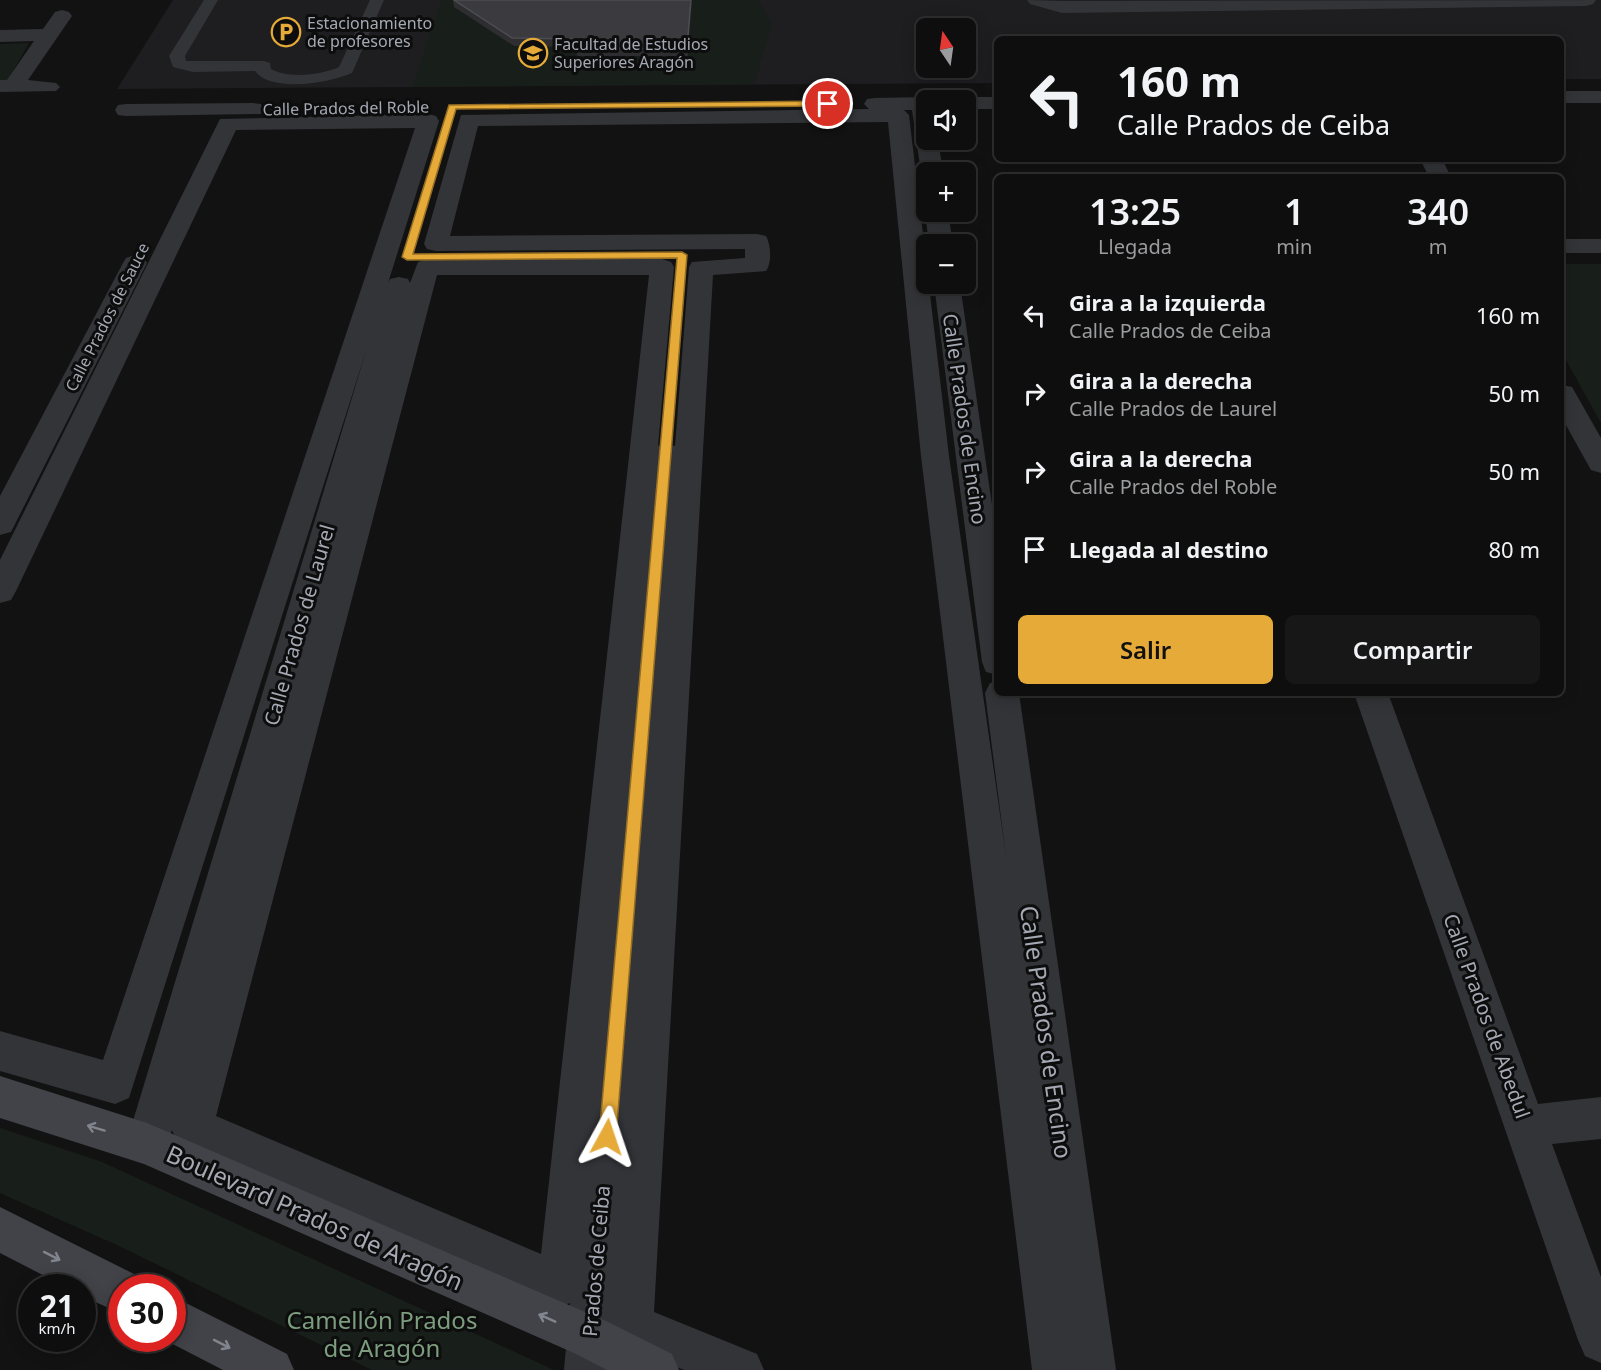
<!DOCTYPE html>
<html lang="es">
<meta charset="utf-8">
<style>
:root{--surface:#0e0e0e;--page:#171717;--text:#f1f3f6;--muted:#9b9c9e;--line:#2e2e2e;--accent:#e5aa38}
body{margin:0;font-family:"Noto Sans",sans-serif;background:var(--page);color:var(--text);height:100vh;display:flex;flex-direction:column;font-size:22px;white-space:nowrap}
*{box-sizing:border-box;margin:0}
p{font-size:20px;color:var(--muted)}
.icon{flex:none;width:33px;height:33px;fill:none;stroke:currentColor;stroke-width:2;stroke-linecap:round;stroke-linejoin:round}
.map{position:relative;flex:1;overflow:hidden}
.panel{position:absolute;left:994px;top:174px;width:570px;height:522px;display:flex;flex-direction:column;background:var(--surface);border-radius:9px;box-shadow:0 3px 15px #0003,0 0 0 2px var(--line)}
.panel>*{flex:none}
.banner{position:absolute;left:994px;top:36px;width:570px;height:126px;border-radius:9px;box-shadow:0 3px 15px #0003,0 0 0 2px var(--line);background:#0e0e0e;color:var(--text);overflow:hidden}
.needle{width:39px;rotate:347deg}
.buttons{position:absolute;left:916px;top:18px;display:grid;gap:12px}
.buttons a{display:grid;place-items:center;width:60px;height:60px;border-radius:9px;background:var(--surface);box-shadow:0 3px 15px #0003,0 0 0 2px var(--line);font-size:30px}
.speed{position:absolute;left:18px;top:1274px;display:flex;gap:12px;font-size:30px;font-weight:700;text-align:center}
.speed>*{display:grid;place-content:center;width:78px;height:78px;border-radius:50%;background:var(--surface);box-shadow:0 3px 15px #0003,0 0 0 2px var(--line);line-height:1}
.speed small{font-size:15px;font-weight:400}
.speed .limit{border:9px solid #d22;background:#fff;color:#111}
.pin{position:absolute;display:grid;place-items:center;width:51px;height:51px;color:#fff;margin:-26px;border:3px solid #fff;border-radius:50%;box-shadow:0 2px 6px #0007}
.me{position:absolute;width:66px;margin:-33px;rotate:5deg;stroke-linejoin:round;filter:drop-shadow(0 0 4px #0008)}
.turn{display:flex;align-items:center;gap:21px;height:126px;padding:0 24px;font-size:27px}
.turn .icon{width:78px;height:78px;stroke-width:2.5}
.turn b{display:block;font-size:42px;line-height:51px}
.eta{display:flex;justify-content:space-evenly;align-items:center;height:102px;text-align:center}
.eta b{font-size:36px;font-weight:600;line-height:42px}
.button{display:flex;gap:12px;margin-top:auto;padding:12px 24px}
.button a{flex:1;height:69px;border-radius:9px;background:var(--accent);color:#111;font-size:24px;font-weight:600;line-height:69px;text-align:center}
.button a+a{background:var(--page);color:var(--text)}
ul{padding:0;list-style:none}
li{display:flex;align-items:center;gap:18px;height:78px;padding:0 24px}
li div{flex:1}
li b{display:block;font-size:22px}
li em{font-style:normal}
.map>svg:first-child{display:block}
.built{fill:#1e1e20;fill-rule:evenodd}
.green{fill:#181e19}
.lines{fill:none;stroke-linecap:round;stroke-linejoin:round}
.lane{fill:#333438;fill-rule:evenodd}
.street{fill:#333438;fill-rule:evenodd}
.secondary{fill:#414348;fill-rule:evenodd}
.wall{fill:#2e2e31}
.shaded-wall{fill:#1d1d1f}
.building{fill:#3b3b3f;stroke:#4b4d51;stroke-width:1.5}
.oneway{stroke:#81858e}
.route{fill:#e5aa38;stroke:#956e24;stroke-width:1.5}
.labels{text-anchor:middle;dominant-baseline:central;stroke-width:6;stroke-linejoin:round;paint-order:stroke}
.far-poi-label{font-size:16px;fill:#a4a9b3;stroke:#0d0d0e;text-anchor:start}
.far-street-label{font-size:16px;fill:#a4a9b3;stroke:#0d0d0e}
.street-label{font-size:20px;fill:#a4a9b3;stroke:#0d0d0e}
.near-street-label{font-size:24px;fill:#a4a9b3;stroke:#0d0d0e}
.near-park-label{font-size:24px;fill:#7c9d7e;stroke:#0d0d0e}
</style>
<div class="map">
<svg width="1601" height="1370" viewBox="0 0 1601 1370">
<rect width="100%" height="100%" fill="#121213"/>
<path class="built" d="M173 0H1601V79H1562V39H998L997 83 117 89ZM927 28H966V68H927Z"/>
<path class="green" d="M441 0H758L772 24 754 84 412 87Z
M29 43 8 80H0V44Z
M1562 264H1601V423L1562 353Z
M0 1128 102 1162 554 1370H372L117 1245 0 1193Z"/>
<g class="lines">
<path class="lane" d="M204 0H218L185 56 186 61H264L270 63 271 69C289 79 321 75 339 67L370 0H384L352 73C330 83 271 93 255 71L193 72 173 67 169 56Z"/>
<path class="street" d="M1027 0 1063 1 1596 0 1593 4 1586 6 1062 13 1030 4Z
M62 10 69 12 72 16 28 80 56 83 60 87 56 91 0 92V80H7L34 41 0 42V30L43 29 55 12Z
M1562 91H1601V103H1562Z
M927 97 936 100H927V140H938L943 172H927V178L921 172 912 110H904L909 115 949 456 1006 856 985 693 990 683 998 681V693H1019L1116 1370H1032L921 456 888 122 478 126 450 236 757 234 766 236C771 245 772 263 766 271L713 275 654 1312 757 1354 764 1370H684L614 1341 613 1338 610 1370H564L570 1303 560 1307 177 1142 172 1130 162 1159 147 1165 132 1159 126 1144 367 348 129 1098 115 1104 0 1071V1031L103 1060 415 128 236 130 16 591 11 600 0 603V560L220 119 428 114 436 116 439 121 388 283 390 279 399 277 408 279 410 283 418 262 427 259H662L671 262 674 267 658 446 666 444 675 446 689 267 692 262 745 258V249L436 251 427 249 424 244 461 115 869 109 864 104 867 99 875 98ZM437 275H649L541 1254 216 1116Z
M966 97H998V109H966V100H957Z
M253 103 261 104 264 109 261 114 126 116 118 115 115 110 118 105 126 104Z
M1420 159H1442L1451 177H1429Z
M927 209V212H948L953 244H929L925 212Z
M1562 239H1601V253H1562Z
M135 255 144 258 147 263 15 524 11 532 0 535V496L123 263 126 258Z
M934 284H960L998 546V675L986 672 982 662Z
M1562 385 1572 387 1601 438V473L1591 470 1562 418Z
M1354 693H1388L1538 1104 1601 1097V1139L1552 1144 1601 1277V1363L1585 1356 1578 1340Z"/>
<path class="secondary" d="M0 1076 147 1123 606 1321 672 1354 679 1370H607L574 1353 144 1164 0 1118Z
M0 1207 138 1276 142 1287H122V1314L82 1296V1287H66L0 1253Z
M172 1296 287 1354 294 1370H223L161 1338H172Z"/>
</g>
<path class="wall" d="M453 0H692L688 56H577L576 47 514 46 454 7Z"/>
<path class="shaded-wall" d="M691 0H692L688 56 687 48Z"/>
<path class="building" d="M454 0H691L687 48 575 49 577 39 512 38Z"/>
<defs><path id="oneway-shaft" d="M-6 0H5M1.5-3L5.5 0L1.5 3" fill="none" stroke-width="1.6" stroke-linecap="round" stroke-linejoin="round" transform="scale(1.5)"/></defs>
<g class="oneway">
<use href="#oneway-shaft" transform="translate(96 1128) rotate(-163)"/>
<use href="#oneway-shaft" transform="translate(52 1256) rotate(27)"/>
<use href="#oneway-shaft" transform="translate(547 1318) rotate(-156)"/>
<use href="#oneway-shaft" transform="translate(222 1344) rotate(27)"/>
</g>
<path class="route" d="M828 101 831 102V106L456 109 413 254 682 252 687 255 616 1137 613 1143 607 1146 601 1143 599 1137 677 258 407 260 402 257 449 105Z"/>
<defs>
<g id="parking-ring" transform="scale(1.5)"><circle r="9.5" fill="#0d0d0e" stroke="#e5aa38" stroke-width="1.5"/><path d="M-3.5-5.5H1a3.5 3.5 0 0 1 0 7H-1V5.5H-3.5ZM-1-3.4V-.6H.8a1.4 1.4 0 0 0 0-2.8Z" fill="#e5aa38"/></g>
<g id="school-ring" transform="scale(1.5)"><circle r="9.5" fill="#0d0d0e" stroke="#e5aa38" stroke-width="1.5"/><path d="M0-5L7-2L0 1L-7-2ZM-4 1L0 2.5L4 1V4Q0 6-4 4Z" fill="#e5aa38"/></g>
</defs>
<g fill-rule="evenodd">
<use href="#parking-ring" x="286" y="32"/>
<use href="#school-ring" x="533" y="53"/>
</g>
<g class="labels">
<g class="far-poi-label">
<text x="307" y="23">Estacionamiento<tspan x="307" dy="18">de profesores</tspan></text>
<text x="554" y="44">Facultad de Estudios<tspan x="554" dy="18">Superiores Aragón</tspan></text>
</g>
<g class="far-street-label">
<text transform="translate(346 108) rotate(-1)">Calle Prados del Roble</text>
<text transform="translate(107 317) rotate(-63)">Calle Prados de Sauce</text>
</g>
<g class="street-label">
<text transform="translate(965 419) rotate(82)">Calle Prados de Encino</text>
<text transform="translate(299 625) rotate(-74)">Calle Prados de Laurel</text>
<text transform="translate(1487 1016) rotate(70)">Calle Prados de Abedul</text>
<text transform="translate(596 1261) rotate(-85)">Prados de Ceiba</text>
</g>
<g class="near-street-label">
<text transform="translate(1047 1032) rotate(82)">Calle Prados de Encino</text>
<text transform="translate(315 1217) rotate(24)">Boulevard Prados de Aragón</text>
</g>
<g class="near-park-label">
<text x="382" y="1319">Camellón Prados<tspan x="382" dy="28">de Aragón</tspan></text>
</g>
</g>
</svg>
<div class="buttons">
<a><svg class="needle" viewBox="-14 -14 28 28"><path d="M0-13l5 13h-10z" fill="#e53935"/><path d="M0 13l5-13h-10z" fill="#9b9c9e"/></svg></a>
<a><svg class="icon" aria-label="sound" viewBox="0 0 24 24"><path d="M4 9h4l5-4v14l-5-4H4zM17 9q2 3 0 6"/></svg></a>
<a>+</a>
<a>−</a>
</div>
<div class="speed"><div>21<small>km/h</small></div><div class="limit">30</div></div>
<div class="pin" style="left:828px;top:104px;background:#d93025"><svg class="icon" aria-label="arrive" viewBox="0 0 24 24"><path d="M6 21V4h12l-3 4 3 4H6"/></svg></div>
<svg class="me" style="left:607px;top:1137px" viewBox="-20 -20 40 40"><path d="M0-17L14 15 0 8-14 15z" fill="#e5aa38" stroke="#fff" stroke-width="4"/></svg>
<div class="banner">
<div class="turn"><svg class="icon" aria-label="left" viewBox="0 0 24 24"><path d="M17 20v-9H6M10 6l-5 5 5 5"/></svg><div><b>160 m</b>Calle Prados de Ceiba</div></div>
</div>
<section class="panel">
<div class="eta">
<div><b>13:25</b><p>Llegada</p></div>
<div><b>1</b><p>min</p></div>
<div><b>340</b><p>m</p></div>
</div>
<ul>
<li><svg class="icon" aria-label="left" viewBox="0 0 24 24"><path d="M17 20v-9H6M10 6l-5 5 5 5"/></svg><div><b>Gira a la izquierda</b><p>Calle Prados de Ceiba</p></div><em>160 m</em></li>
<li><svg class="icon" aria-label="right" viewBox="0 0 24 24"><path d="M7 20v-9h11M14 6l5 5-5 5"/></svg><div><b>Gira a la derecha</b><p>Calle Prados de Laurel</p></div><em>50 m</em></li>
<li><svg class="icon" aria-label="right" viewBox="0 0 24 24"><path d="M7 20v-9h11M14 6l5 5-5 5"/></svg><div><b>Gira a la derecha</b><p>Calle Prados del Roble</p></div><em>50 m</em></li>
<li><svg class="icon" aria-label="arrive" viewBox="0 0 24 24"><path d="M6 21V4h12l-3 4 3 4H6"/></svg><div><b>Llegada al destino</b></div><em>80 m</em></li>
</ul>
<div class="button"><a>Salir</a><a>Compartir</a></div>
</section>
</div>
